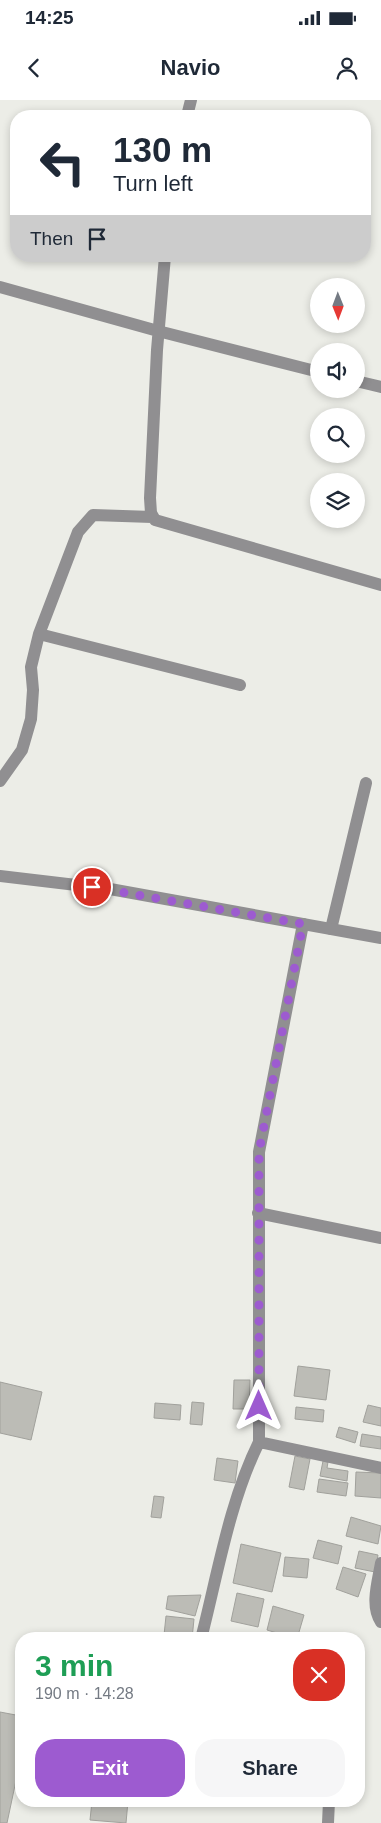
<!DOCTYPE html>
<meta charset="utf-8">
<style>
:root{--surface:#fff;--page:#f6f6f7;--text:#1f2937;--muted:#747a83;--accent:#9d5bd0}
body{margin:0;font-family:Helvetica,sans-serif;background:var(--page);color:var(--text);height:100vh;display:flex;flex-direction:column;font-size:19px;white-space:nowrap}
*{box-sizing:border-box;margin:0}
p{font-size:16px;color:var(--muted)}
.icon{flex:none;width:28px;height:28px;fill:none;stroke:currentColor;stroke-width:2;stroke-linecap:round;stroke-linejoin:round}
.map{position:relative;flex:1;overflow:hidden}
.side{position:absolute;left:15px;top:1532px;width:350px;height:175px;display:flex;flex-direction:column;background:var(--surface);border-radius:20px;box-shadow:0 2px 8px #0003}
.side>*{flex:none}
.guide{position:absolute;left:10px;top:10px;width:361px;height:152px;border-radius:20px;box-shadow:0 2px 8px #0003;background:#fff;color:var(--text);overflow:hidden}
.needle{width:32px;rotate:179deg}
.tools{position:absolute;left:310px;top:178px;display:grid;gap:10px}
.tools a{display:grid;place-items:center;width:55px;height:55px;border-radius:50%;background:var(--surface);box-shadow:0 2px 8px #0003;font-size:25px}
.pin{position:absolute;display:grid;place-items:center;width:42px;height:42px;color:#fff;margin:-21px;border:2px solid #fff;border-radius:50%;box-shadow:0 1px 5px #0007}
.me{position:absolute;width:55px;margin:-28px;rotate:0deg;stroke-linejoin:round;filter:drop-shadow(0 0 4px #0008)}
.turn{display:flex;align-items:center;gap:18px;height:105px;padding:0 20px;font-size:22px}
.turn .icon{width:65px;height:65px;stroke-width:2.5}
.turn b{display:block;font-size:35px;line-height:42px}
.then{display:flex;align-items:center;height:48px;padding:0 20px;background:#0003;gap:10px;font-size:19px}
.round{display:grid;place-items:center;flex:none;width:52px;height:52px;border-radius:20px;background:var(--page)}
.head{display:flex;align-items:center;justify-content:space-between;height:85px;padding:0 20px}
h1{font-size:30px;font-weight:700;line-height:38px;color:#1e9e55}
.action{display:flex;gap:10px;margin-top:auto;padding:10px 20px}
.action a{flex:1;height:58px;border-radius:20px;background:var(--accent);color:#fff;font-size:20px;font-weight:700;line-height:58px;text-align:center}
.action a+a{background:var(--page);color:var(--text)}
.status{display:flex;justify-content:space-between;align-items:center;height:35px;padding:0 25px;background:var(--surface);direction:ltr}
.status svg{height:14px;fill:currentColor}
header{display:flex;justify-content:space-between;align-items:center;height:65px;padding:0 20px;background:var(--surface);font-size:22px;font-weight:700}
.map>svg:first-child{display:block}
.building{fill:#bcbcb6;stroke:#a1a19c}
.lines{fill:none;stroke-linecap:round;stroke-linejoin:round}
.minor{stroke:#908f91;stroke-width:12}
.tertiary{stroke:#908f91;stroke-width:12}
.route{stroke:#9d5bd0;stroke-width:9;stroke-dasharray:0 16.2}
</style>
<div class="status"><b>14:25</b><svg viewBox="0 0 49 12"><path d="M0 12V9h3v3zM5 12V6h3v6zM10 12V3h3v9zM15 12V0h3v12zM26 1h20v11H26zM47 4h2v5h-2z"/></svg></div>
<header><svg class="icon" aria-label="back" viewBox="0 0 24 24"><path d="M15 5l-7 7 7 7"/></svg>Navio<svg class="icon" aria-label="person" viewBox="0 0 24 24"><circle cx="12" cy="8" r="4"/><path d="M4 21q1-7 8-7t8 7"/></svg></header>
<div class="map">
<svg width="381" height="1723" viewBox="0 0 381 1723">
<rect width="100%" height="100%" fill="#ecede7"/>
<path class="building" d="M298 1266 330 1270 326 1300 294 1296Z
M234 1280H250L249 1309H233Z
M0 1282 42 1292 31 1340 0 1333Z
M192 1302 204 1303 202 1325 190 1324Z
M155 1303 181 1305 180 1320 154 1318Z
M368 1305 381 1308V1326L363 1322Z
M296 1307 324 1310 323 1322 295 1319Z
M339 1327 358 1332 355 1343 336 1337Z
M362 1334 381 1337V1349L360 1346Z
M295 1356 310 1359 304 1390 289 1387Z
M217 1358 238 1361 235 1383 214 1380Z
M323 1361 328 1362 327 1368 348 1371 347 1381 320 1376Z
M356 1372 381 1373V1398L355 1396Z
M319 1379 348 1383 346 1396 317 1392Z
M154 1396 164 1397 161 1418 151 1417Z
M351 1417 381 1426 378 1444 346 1436Z
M318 1440 342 1446 338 1464 313 1458Z
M241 1444 281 1453 272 1492 233 1483Z
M359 1451 378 1455 375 1472 355 1468Z
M285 1457 309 1459 307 1478 283 1476Z
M343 1467 366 1474 358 1497 336 1489Z
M237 1493 264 1499 258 1527 231 1521Z
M201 1495 195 1516 166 1509 168 1496Z
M273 1506 304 1515 297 1539 267 1530Z
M166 1516 194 1519 192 1539 164 1535Z
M0 1612 21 1616V1657L7 1723H0Z
M92 1701H128L126 1723 90 1720Z"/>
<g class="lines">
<path class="minor" d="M187 16 191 0
M165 156 157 250 150 398 151 413 155 420 381 485
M0 187 158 231 319 272
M356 281 381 287
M39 534 240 585
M0 681 22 650 31 619 33 590 31 567 39 534 78 432 93 415 152 417
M303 824 259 1052V1342L381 1368
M331 829 366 683
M258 1113 381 1138
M381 1463C378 1481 370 1506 381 1522
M201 1539C218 1473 229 1403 259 1342
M328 1723 329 1701"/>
<path class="tertiary" d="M0 776 110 789 381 838"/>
</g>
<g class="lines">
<path class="route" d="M92 787 303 824 259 1052V1306"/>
</g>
</svg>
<div class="tools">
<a><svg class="needle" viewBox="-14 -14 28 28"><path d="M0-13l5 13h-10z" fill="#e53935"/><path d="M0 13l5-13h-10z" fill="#747a83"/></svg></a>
<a><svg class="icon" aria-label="sound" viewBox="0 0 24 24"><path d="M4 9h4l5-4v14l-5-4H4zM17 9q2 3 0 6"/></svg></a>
<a><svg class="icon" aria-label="search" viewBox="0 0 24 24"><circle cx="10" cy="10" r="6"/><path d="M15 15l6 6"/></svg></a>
<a><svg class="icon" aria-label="layers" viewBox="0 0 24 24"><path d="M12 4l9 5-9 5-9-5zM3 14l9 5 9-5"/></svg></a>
</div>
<div class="pin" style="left:92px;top:787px;background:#d93025"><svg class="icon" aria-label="arrive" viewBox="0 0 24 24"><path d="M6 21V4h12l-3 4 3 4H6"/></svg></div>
<svg class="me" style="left:259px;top:1306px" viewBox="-20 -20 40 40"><path d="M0-17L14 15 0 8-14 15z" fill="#9d5bd0" stroke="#fff" stroke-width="4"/></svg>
<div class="guide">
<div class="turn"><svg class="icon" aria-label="left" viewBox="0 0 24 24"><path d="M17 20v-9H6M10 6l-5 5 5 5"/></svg><div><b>130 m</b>Turn left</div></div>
<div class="then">Then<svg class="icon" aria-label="arrive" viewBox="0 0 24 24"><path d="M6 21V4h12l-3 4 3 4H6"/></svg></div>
</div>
<section class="side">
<div class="head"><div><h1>3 min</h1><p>190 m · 14:28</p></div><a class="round" style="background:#d93025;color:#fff"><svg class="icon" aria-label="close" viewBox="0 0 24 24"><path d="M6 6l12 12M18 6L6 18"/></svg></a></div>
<div class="action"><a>Exit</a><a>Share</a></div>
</section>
</div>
